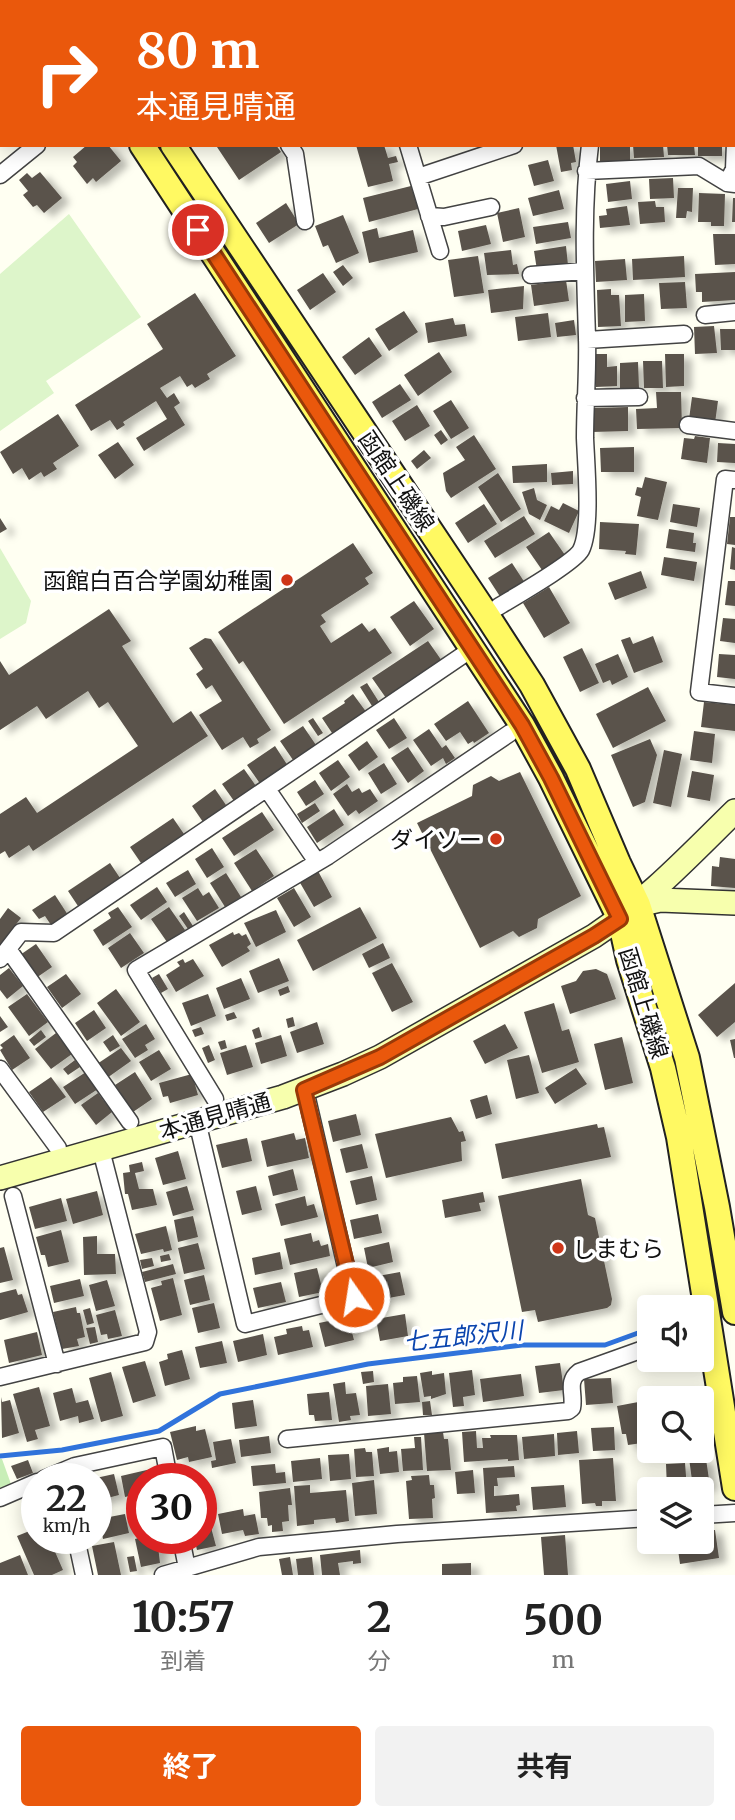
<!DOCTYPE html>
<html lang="ja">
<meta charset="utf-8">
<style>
:root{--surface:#fff;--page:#f2f2f2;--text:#222;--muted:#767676;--accent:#ea580c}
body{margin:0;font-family:Merriweather,"Noto Sans JP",serif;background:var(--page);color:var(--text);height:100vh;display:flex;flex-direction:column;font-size:26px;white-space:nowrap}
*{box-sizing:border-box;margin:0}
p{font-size:23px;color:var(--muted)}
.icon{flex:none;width:38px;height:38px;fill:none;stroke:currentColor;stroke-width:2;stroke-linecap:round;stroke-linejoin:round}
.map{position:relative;height:1575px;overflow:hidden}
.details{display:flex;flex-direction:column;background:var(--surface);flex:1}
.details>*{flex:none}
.guide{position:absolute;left:0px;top:0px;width:735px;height:147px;box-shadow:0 4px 18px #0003;background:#ea580c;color:#fff;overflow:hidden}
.controls{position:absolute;left:637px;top:1295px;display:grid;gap:14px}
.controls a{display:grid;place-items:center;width:77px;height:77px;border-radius:7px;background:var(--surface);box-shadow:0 4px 18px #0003;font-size:35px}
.speed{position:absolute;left:21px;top:1463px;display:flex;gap:14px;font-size:35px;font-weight:700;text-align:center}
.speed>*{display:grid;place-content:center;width:91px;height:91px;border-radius:50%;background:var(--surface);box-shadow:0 4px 18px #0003;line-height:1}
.speed small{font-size:18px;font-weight:400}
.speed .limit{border:10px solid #d22;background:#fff;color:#111}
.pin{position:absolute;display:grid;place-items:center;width:60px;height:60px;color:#fff;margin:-30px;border:4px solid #fff;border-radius:50%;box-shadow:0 2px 7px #0007}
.me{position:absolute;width:77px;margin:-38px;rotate:347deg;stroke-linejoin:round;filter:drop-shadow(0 0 5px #0008)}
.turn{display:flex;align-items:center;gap:24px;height:147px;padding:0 21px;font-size:32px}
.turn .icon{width:91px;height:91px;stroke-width:2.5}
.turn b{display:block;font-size:49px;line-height:60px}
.eta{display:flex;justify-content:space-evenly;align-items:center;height:119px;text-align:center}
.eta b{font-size:42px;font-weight:700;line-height:49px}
.cta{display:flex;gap:14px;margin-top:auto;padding:14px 21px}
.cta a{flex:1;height:80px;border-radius:7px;background:var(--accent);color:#fff;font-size:28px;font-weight:700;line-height:80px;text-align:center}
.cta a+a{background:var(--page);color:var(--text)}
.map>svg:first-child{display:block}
.green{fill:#c8eeb7}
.pitch{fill:#ddf5ca}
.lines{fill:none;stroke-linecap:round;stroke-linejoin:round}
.stream{stroke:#3073db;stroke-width:5}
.building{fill:#5a534b;filter:url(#shadow)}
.street-casing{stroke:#434343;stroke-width:19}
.secondary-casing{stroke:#323232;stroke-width:26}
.primary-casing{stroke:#212121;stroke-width:28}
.street{stroke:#fff;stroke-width:16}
.secondary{stroke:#f7ffad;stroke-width:23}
.primary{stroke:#fff962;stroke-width:24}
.route-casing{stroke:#983908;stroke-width:18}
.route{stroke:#ea580c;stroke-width:12}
.poi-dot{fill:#cf3518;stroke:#fff;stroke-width:2.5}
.labels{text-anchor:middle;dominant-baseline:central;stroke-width:7;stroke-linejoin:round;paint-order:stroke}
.street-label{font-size:23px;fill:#101010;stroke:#fff}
.poi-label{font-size:23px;fill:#101010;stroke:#fff;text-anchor:end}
.water-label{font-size:24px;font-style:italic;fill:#0b45af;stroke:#fff}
</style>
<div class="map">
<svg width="735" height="1575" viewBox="0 0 735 1575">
<defs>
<filter id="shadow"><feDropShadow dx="8" dy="4.5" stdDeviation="3.5" flood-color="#0004"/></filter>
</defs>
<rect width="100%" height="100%" fill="#fffff2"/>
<path class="green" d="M0 1459H2L11 1484 0 1488Z"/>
<path class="pitch" d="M69 214 141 317 46 381 54 393 0 431V274Z
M0 548 31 601 26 623 0 639Z"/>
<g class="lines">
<path class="stream" d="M0 1456 62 1450 159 1431 220 1394 368 1364 522 1345H605L649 1329"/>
</g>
<path class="building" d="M87 145H108L121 161 96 182 93 178 87 184 73 166 77 162 73 157Z
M219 145H276L281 152 239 180 217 147Z
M356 145H384L388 158 396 156 398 162 389 164 393 181 368 187Z
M556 145H573L576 162 571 163 572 170 561 172Z
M600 145H630V162L600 163Z
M633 145H663L664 157 634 158Z
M667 145H694L695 155H668Z
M698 145H722V156H698Z
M548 160 554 181 534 186 528 165Z
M40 172 62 198 44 213 37 205 33 207 23 195 28 191 19 180 27 173 32 178Z
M673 178 674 198 650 199 649 179Z
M630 181 632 199 608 202 606 184Z
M411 186 418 209 369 222 363 198Z
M678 188H693L692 212 687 211 686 218H676Z
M559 190 564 209 533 216 528 198Z
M699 193 725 194 724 226H711V222H698Z
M733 198H735V222H732Z
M655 201 656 207H664L665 222 640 224 638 202Z
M286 203 299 224 269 243 256 223Z
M627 206 630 225 600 228 599 216 607 215 606 209Z
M519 208 525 237 503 242 497 213Z
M343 215 359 253 336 263 328 245 323 247 315 226Z
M568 222 571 238 536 244 533 227Z
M486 225 491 244 462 251 458 231Z
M377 228 379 238 413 230 418 252 369 263 362 232Z
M713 234H735V264L715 265Z
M566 246 568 265 537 270 534 251Z
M511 250 513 265 517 264 519 274 487 275 484 253Z
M478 256 484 293 454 297 448 260Z
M684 256 685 277 633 280 632 259Z
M625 259 627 280 596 282 595 261Z
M343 265 353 278 343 286 333 272Z
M735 272V300L702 302V292H696L695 274Z
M323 273 336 292 310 310 297 290Z
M566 280 569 301 534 306 531 285Z
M685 282 687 308 661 309 659 283Z
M524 286 523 309 491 313 488 290Z
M611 289V295H619L621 326 598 327 597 290Z
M195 293 236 356 207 374 210 379 195 388 192 384 187 387 180 376 160 388 167 398 174 393 180 403 174 407 185 425 144 451 136 438 167 419 156 401 123 422 125 425 117 430 110 420 91 431 75 405 163 349 147 324Z
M644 294 645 321 625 322V295Z
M404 311 418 332 389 351 375 329Z
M548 313 551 337 518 341 515 317Z
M453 318 455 325 465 324 467 336 428 343 425 323Z
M574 320 576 335 557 337 555 323Z
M714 326 717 353 695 354 694 327Z
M720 329H735V350H721Z
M369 337 382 356 355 375 342 357Z
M439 352 452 372 418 396 404 375Z
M595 354H607V367L617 366V386L596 387Z
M665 354H684V386L666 387Z
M643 361H662L663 388H644Z
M638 362 639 388 620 389V363Z
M400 384 411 400 382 418 372 402Z
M656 392H681L682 428 637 429 636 409 657 408Z
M692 397 718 401 715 423 689 419Z
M451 400 469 428 451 439 433 411Z
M417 405 430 426 405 441 392 421Z
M628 407V431L592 432 591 408Z
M58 414 79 446 53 463 57 469 44 477 41 472 29 480 22 468 13 474 0 452Z
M441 430 448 440 441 445 434 435Z
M474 435 496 469 451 498 446 491 443 473 465 460 456 447Z
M695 436 710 438 707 463 681 459 684 438 694 439Z
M118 442 134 465 115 479 98 455Z
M718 443 735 444V463L717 462Z
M634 447V472H601L600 448Z
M424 450 431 458 417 469 411 461Z
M547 464V482L513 483 512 466Z
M573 471V484L552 485 551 473Z
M498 473 521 509 501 522 478 487Z
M645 477 667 482 658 520 637 516 641 497 635 495 637 487 642 488Z
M534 488 537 500 547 505 540 520 529 514 522 492Z
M563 503 579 511 569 533 544 521 551 506 559 510Z
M484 504 497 524 468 543 455 523Z
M673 504 700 508 697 527 670 522Z
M524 516 535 534 495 558 484 541Z
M730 517H735V545L727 544Z
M0 518 7 529 0 533Z
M600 522 639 524 636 555 625 554 626 551 599 549Z
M669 529 694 533 693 543H696L695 552 666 548Z
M549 532 565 555 542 570 526 547Z
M353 543 373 573 365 578 369 584 321 615 326 622 320 626 331 643 362 623 369 632 375 628 392 653 284 724 243 661 239 664 218 632Z
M732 547 735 548V570L730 569Z
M664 557 697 562 694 581 661 575Z
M512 563 525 583 501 598 488 578Z
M641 571 647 588 615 600 608 583Z
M728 581H735V606L725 605Z
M549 587 570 623 544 638 523 603Z
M414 601 434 629 410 646 390 617Z
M109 609 131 641 122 646 173 723 191 711 208 736 33 851 29 845 9 858 5 851 0 854V814L26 797 37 813 138 746 108 702 99 708 88 691 46 719 37 706 0 730V661L9 675Z
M723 618 735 619V643L720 641Z
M653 636 663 662 634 673 621 640 630 637 633 644Z
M205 638 211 639 271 730 257 739 259 743 250 748 243 737 222 750 199 715 222 701 212 685 206 689 196 674 203 669 189 648Z
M428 641 442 661 386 698 372 678Z
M582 648 599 683 580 692 563 657Z
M618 654 628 677 612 685 610 680 603 683 595 664Z
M719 654 735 655V679L717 677Z
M367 683 379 702 372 706 360 687Z
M648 687 666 721 613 748 596 714Z
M353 694 367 713 334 736 322 718 345 703 344 701Z
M468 701 489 733 474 743 473 741 468 744 460 732 446 741 434 724Z
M704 702 735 705V731L701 727Z
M313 718 323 733 318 736 308 721Z
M394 718 407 738 389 749 376 730Z
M303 726 316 745 293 760 280 741Z
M429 729 442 748 446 745 455 758 446 764 443 758 431 766 413 740Z
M694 731 715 734 712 763 690 760Z
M650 739 657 755 645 802 633 807 611 755Z
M367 741 378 757 359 771 348 755Z
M275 746 288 766 261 785 247 765Z
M408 747 424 771 408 783 391 758Z
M664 750 682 754 671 807 653 803Z
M338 760 350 777 331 791 319 773Z
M384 763 397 784 381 794 368 773Z
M244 769 256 786 234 801 222 784Z
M692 771 714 775 710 801 687 797Z
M520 772 581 896 538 919 537 928 519 937 513 931 480 948 417 823 472 796 473 785 491 776 499 781Z
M315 780 324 794 306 806 297 792Z
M347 784 352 792 359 788 362 793 370 789 378 801 359 814 356 810 348 816 333 794Z
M215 789 226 805 203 822 192 806Z
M315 803 320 811 302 823 297 814Z
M334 809 344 825 317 843 307 827Z
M262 812 274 830 234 856 222 838Z
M173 818 184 834 141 863 130 847Z
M212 848 224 867 207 878 195 859Z
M256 849 274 876 252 891 234 863Z
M720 857 735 859V888L711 886 712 866 719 867Z
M110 863 120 878 78 906 68 891Z
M188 870 196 884 175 897 166 883Z
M318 871 332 897 314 907 299 881Z
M226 873 241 897 225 907 210 883Z
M157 887 167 902 141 920 130 905Z
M198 888 203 896 209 892 219 908 197 921 182 898Z
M294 888 311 917 294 927 277 898Z
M55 895 68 915 51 925 45 916 39 919 32 910Z
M118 907 132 927 103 946 93 930 111 918 108 913Z
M169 907 185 930 167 942 151 919Z
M360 907 377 938 313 971 297 940Z
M8 908 21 918 0 945V919Z
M276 910 286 932 256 947 244 923Z
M184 912 193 926 188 929 179 916Z
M233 932 234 935 239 933 242 936 246 934 251 944 247 947 250 951 222 967 209 945Z
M130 933 144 953 121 968 108 948Z
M383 943 390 958 369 968 362 954Z
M36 944 52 967 36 978 20 955Z
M279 958 289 981 258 993 249 971Z
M183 959 185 963 193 959 204 976 176 992 166 975 180 966 177 962Z
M392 963 413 1002 392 1012 372 973Z
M9 968 23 986 7 999 0 990V975Z
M596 969 607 974 616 999 570 1014 561 986 576 981 583 971Z
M66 974 81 994 62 1008 47 987Z
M159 974 168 989 161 993 152 978Z
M241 978 250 999 224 1009 216 988Z
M735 983V1022L717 1037 698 1015Z
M288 986 290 992 280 996 278 990Z
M116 989 140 1022 121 1036 97 1003Z
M27 994 48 1022 29 1036 8 1007Z
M208 994 216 1016 191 1026 182 1003Z
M554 1003 562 1031 569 1029 579 1062 542 1073 524 1012Z
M94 1010 106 1028 87 1041 75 1023Z
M234 1012 237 1018 227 1021 225 1015Z
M0 1016 8 1027 0 1032Z
M293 1017 295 1026 288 1028 286 1019Z
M317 1022 324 1044 297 1053 290 1032Z
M146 1024 155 1039 145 1045 148 1050 135 1058 122 1039Z
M505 1024 518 1048 485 1064 473 1041Z
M201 1027 204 1034 195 1037 192 1030Z
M259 1027 262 1037 255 1039 252 1030Z
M41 1030 46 1037 34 1046 29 1040Z
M56 1033 72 1054 51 1069 35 1049Z
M14 1035 30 1058 12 1070 0 1050 3 1048 0 1045Z
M113 1035 120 1046 110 1052 103 1042Z
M281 1035 287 1056 261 1064 255 1043Z
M622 1037 633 1083 605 1090 594 1044Z
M735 1039V1058H734L730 1040Z
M225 1040 227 1048 221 1050 218 1042Z
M209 1045 215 1060 208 1063 202 1048Z
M246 1045 253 1067 227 1075 220 1053Z
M121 1048 131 1061 107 1078 97 1064Z
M159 1050 171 1069 151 1081 139 1062Z
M529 1055 539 1093 516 1099 507 1060Z
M75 1060 80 1067 68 1075 63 1069Z
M576 1068 587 1084 555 1104 545 1088Z
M86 1072 98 1089 75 1104 63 1087Z
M135 1072 152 1099 133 1112 115 1085Z
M192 1074 198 1095 170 1103 168 1096 163 1097 159 1083Z
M51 1077 66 1097 43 1112 29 1092Z
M98 1093 112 1112 96 1125 81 1105Z
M487 1095 492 1114 476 1119 470 1100Z
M356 1114 361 1135 333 1142 328 1121Z
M451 1117 459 1132 463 1131 466 1141 461 1142 462 1161 386 1178 375 1134Z
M597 1124 598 1128 604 1127 611 1157 502 1179 495 1144Z
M294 1133 296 1140 305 1138 309 1158 267 1167 261 1141Z
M247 1138 252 1161 222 1168 216 1145Z
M362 1144 368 1168 346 1173 340 1149Z
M178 1151 186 1179 163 1185 155 1158Z
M142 1162 144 1171 135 1173 139 1189H153L157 1205 132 1210 128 1194H125L123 1173 130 1172 129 1165Z
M293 1169 298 1190 273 1196 268 1176Z
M372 1176 377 1200 356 1205 350 1181Z
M581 1179 588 1215 595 1218 612 1299 611 1305 607 1308 538 1322 535 1310 522 1312 498 1196Z
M187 1186 194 1210 173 1216 166 1192Z
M256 1186 262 1210 242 1215 236 1191Z
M97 1191 103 1215 73 1224 66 1199Z
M483 1192 485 1202 479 1203 481 1211 445 1218 442 1200Z
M305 1196 307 1206 314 1204 318 1217 281 1226 275 1204Z
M61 1198 67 1221 35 1229 29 1207Z
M378 1214 382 1233 354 1239 350 1220Z
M193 1216 198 1237 178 1242 174 1220Z
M166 1226 172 1250 164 1252 163 1249 141 1254 135 1234Z
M61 1230 69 1262 48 1267 45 1255H41L36 1237Z
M311 1233 313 1242 319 1240 321 1246 328 1244 330 1256 290 1265 284 1239Z
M97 1236V1254H115L116 1274 84 1275 83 1237Z
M389 1242 393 1262 368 1268 364 1248Z
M198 1243 205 1269 184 1274 178 1248Z
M4 1247 13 1280 0 1283V1248Z
M280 1252 283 1269 255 1275 252 1258Z
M169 1254 171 1260 161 1262 160 1256Z
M152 1258 154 1266 142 1269 140 1260Z
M173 1264 176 1274 145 1282 142 1272Z
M317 1268 323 1292 299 1297 294 1273Z
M400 1272 405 1295 383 1299 378 1276Z
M204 1275 210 1300 190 1305 184 1280Z
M173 1278 182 1315 160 1321 151 1288 162 1285 161 1281Z
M80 1279 84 1296 54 1303 50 1286Z
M107 1280 115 1306 96 1311 89 1285Z
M281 1282 286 1302 258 1308 253 1288Z
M16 1289 18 1295 22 1294 28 1312 0 1320V1293Z
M214 1303 220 1328 198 1333 192 1308Z
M76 1307 77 1313H80L85 1337 77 1339 79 1346 62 1349 53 1312Z
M90 1308 94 1323 87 1325 83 1310Z
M115 1310 122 1336 108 1339 107 1334 101 1335 96 1315Z
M405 1314 408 1336 380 1341 376 1319Z
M348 1317 354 1340 325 1347 319 1323Z
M302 1326 303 1331 309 1330 313 1347 278 1355 274 1337 287 1334 286 1329Z
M95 1327 98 1342 90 1344 86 1328Z
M37 1332 42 1355 9 1363 4 1340Z
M263 1334 267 1355 238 1362 233 1341Z
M222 1341 227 1363 200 1368 195 1347Z
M182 1350 190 1379 165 1386 159 1362 168 1359 167 1354Z
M145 1361 156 1396 133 1403 122 1367Z
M560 1363 564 1390 539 1393 535 1366Z
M472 1370 475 1395 463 1397 464 1406 453 1407 449 1373Z
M373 1371 374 1382 363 1384 361 1372Z
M432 1371V1375L444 1373 446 1394 431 1399V1396L424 1397 420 1373Z
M111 1372 123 1416 101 1422 89 1378Z
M521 1374 524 1396 483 1402 480 1379Z
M417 1376 420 1402 395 1404 393 1383 403 1382V1377Z
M611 1378 613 1403 586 1405 584 1379Z
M345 1382 346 1394 356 1393 360 1415 350 1416 351 1420 339 1422 333 1384Z
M388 1384 391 1414 368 1416 366 1386Z
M39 1387 50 1426 35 1430 38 1439 27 1442 13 1394Z
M72 1388 76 1403 88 1400 94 1419 79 1423 78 1416 60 1421 53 1393Z
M329 1392 332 1420 315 1421 314 1415H309L307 1394Z
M700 1392 701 1398H672V1397Z
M1 1397 2 1402 10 1400 19 1433 2 1438Z
M253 1400 257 1426 235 1429 232 1403Z
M649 1400V1442L628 1445 626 1434H622L617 1406Z
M430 1401 432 1415H423L422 1402Z
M702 1414 706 1433 702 1434Z
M196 1426V1431L205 1429 212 1457 189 1462 188 1457 177 1460 170 1432Z
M614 1427 615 1450 593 1451 591 1428Z
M476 1431 477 1448H483L482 1438H491L490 1435H517L519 1460 508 1461V1459L464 1462 462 1432Z
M577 1431 579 1453 558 1455 557 1433Z
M443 1432 444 1439H448L451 1470 427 1471 424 1433Z
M554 1434 555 1456 524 1459 522 1437Z
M269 1436 271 1453 241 1457 239 1440Z
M414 1437H421L423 1470 403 1471 401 1449 415 1448Z
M231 1439 236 1463 212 1468 211 1461 216 1460 213 1442Z
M389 1447V1452L397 1451 399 1472 380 1474 377 1449Z
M365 1448 366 1452H372L374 1476 356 1477 354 1449Z
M349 1454 351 1479 330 1481 328 1455Z
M697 1457V1460L706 1459 710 1486 693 1488 689 1458Z
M320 1458 322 1479 293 1482 291 1461Z
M613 1458 616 1501H602V1506H596L595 1503 582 1504 579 1460Z
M28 1460 33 1473 17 1479 11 1466Z
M685 1463 687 1489H667L666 1464Z
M275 1464 276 1473 285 1472 286 1483 253 1486 251 1466Z
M514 1466 515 1477 497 1478 498 1486H494V1496L519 1494 520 1505 516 1506 517 1511 486 1513 483 1468Z
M151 1469 153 1479H142V1493L125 1497 121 1476Z
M473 1470 475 1493 457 1494 455 1472Z
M114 1474 119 1495 96 1501V1478Z
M429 1475 430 1485H434L435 1498 432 1499 433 1518 409 1519 406 1481 412 1480 411 1476Z
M201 1480H204L210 1508 201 1509Z
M374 1480 377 1514 355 1516 352 1483Z
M310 1485V1493L346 1490 349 1521 336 1523 335 1518 314 1520V1524L297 1526 294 1486Z
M564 1485 566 1507 533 1510 531 1487Z
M290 1488 292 1505H288L289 1521 282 1522 283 1531 272 1532V1525L268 1526 267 1518H261L259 1492Z
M142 1505V1529L137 1530 133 1507Z
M243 1509 244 1516 255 1514 259 1534 245 1536 243 1530 222 1534 218 1514Z
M125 1514 129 1533 103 1539 99 1519Z
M208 1516 216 1546 197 1550 194 1538H201V1517Z
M37 1528V1538H49L63 1570 52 1575H34L17 1536Z
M715 1530 719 1558 680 1564 677 1542H702V1531Z
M565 1535 568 1575H544L541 1537Z
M142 1537 164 1538 166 1545 158 1546 160 1563 141 1567 135 1539Z
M114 1542 121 1575H98L92 1546Z
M360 1550 361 1563 353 1564V1561L338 1563 340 1575H322L320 1555Z
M20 1555 28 1575H0V1563Z
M134 1556 137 1571 130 1572 127 1557Z
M290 1557 293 1575H282L279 1559Z
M312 1557 314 1575H298L296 1559Z
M471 1563V1575H442V1564Z"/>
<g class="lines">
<g class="street-casing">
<path id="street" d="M363 0 364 2
M471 0V2
M592 0V2
M265 2 266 0
M565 2 571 0
M0 34 2 33
M289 145 295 154 305 221
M408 145 440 251
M586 171 699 166 727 183 735 184
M0 175 37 145
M418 177 514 145
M727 183 734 169 735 143
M429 216 444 217 491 207
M531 275 584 271
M705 315 735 312
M587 340 684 334
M585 398 639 397
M688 425 735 431
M735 480 725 479 699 692 735 696
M498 607C514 597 574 563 581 550 592 528 586 464 585 438 585 404 588 371 587 337 585 273 582 209 590 145
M267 789 317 862
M8 949 130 1122
M0 959 21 932 54 933 463 655
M0 1069 58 1148
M215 1099 136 970 328 856 510 733
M197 1121 245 1324 353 1297 305 1090
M13 1196 57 1364
M0 1377 145 1342 148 1332 101 1150
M287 1439 568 1411 572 1408C575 1394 566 1382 579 1372L649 1347
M44 1479 75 1466 163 1447 169 1479
M0 1498 37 1482
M702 1515 735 1513
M76 1538 84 1575
M181 1538 187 1568
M163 1575 259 1547 397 1534 649 1518"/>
</g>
<g class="secondary-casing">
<path id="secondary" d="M638 905 660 900 735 903
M0 1178 283 1097 343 1074 380 1057 594 936C647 901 690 855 735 811"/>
</g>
<g class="primary-casing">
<path id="primary" d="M45 0 46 2
M75 0 76 2
M142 145 522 725 551 778 620 919 629 960 663 1068 679 1137 735 1488
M173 145 486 614 532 685 578 769 618 863 638 905 687 1058 717 1207 735 1312"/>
</g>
<use href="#street" class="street"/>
<use href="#secondary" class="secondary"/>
<use href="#primary" class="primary"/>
</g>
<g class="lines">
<g class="route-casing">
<path id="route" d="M198 230 522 725 551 778 620 919 594 936 380 1057 304 1090 354 1297"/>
</g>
<use href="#route" class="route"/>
</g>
<g class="poi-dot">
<circle cx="287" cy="580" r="7"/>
<circle cx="496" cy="839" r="7"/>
<circle cx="558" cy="1248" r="7"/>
</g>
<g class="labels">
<g class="street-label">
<text transform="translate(397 481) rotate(56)">函館上磯線</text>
<text transform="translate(644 1003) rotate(73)">函館上磯線</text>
<text transform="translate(215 1116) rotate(-16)">本通見晴通</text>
</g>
<g class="poi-label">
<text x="273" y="580">函館白百合学園幼稚園</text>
<text x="482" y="839">ダイソー</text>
<text x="572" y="1248" text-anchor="start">しまむら</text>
</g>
<g class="water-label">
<text transform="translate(463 1336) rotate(-6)">七五郎沢川</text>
</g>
</g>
</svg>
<div class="controls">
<a><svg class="icon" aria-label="sound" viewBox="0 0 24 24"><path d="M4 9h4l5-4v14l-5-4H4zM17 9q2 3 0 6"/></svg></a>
<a><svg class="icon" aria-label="search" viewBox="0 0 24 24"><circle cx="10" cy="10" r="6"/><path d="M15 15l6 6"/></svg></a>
<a><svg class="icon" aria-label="layers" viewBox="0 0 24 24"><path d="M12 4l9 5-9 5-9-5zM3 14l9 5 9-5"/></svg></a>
</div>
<div class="speed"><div>22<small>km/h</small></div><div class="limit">30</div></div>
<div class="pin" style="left:198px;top:230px;background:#d93025"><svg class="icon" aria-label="arrive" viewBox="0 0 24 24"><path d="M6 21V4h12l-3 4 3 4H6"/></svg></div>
<svg class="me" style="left:354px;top:1297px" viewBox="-20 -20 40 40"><circle r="17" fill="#ea580c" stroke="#fff" stroke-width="3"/><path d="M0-11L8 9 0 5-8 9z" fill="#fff"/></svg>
<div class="guide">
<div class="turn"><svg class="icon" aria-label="right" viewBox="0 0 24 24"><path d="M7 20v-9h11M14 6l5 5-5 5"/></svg><div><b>80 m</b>本通見晴通</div></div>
</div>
</div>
<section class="details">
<div class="eta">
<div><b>10:57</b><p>到着</p></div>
<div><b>2</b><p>分</p></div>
<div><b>500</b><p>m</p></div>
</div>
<div class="cta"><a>終了</a><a>共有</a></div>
</section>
